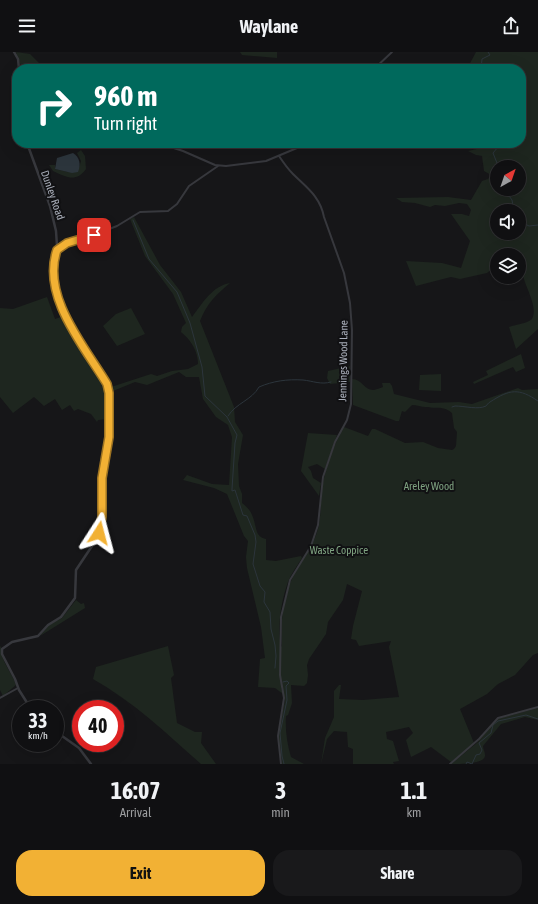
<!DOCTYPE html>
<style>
:root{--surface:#101012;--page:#19191b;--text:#f1f3f6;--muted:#9c9d9f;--line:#303032;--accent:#f2b134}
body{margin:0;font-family:"Asap Condensed",sans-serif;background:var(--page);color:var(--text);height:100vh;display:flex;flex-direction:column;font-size:15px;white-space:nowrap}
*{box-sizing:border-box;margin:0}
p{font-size:13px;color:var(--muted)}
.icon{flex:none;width:22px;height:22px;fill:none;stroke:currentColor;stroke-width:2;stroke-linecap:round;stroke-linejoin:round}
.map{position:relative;height:712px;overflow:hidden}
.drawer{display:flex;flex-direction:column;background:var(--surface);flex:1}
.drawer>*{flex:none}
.top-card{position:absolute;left:12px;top:12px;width:514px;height:84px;border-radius:16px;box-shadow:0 4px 16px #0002,0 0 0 1px var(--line);background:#00695c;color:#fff;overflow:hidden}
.needle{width:26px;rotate:40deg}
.tools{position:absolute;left:490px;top:108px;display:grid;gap:8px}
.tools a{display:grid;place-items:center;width:36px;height:36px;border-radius:50%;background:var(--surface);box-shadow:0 4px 16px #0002,0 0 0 1px var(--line);font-size:20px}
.speed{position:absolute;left:12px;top:648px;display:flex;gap:8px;font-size:20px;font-weight:700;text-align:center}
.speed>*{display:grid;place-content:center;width:52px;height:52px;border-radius:50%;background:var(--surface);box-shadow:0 4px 16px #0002,0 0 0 1px var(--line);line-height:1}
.speed small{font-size:10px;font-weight:400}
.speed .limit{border:6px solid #d22;background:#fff;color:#111}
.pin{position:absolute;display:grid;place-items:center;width:34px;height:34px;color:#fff;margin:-17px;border-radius:8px;box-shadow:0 2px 6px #0006}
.me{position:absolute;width:44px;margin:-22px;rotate:9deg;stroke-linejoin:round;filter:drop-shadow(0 0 3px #0008)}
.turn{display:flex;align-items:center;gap:14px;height:84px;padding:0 16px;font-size:18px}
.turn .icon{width:52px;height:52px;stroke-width:2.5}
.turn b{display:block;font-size:28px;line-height:34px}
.eta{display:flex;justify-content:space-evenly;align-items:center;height:68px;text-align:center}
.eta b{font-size:24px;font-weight:700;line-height:28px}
.primary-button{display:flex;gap:8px;margin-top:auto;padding:8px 16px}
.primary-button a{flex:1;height:46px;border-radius:16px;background:var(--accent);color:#111;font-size:16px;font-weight:700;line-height:46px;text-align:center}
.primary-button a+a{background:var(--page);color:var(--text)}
header{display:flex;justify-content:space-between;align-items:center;height:52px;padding:0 16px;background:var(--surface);font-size:18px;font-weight:700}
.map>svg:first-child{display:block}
.green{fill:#1e261f;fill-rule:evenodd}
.water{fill:#2c353c}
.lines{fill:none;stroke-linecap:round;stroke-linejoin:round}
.stream{stroke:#2c353c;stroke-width:1}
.minor{stroke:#37383d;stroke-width:2}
.tertiary{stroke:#37383d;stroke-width:2.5}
.route-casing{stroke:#9d7322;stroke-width:10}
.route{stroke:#f2b134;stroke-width:7}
.labels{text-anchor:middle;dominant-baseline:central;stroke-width:4;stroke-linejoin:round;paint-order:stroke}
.street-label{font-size:11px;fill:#a8adb8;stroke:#111113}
.park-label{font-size:11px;fill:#7fa381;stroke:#111113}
</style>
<header><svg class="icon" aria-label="menu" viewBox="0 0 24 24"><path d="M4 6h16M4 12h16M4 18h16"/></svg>Waylane<svg class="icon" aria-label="share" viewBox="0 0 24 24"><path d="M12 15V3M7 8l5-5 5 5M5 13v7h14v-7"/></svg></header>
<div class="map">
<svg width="538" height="712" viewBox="0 0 538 712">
<rect width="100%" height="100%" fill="#161618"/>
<path class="green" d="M16 0 30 2 39 11 36 17H22Z
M240 0H277V6L242 3Z
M476 0H538V277L516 297 509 275C517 272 526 272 532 267 538 256 527 238 524 227 521 219 520 211 519 202L497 203V213L487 221 460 227 451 225 443 227 416 234 406 209 442 211 461 216 470 189 451 162H462L469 164 471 158 467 152 459 151 445 154 435 153 430 155 415 151 402 150 396 146 448 145 471 148 482 129 488 127 491 123 484 119 482 104 476 103 468 99 481 96 482 91H521V17H467ZM497 115H519V137H497ZM497 159H519V181H497Z
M81 98 85 104 86 117C76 131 66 125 53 119L49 113H55V117L68 120 79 116 81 109 77 101Z
M134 165 160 213 181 240 192 265C202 252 212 234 230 231 216 243 207 251 200 269L234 355 235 370 243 383 238 412 239 434 242 442V451C246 454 250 458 252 463 257 473 254 485 266 487V508L276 509 301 504 302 506C297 514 291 522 288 530 281 550 277 574 281 595L282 594C280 572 283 543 294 523 303 507 313 495 318 477 322 461 320 442 324 426 328 409 335 390 344 375L368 384 372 377H375L405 391 423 390 438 396 452 398 454 397 456 394 457 380 454 376 452 361C443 353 436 357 426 355 421 355 417 353 412 353L405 360 402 359 399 369H396L353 353 352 327C362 327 364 338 373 338 375 338 380 336 383 335L382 331H390L392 334 394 342 430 351 459 350 472 352 518 336 522 338 538 337V601L533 603 515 623 498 632 487 642 460 657 474 691 451 710 431 695 411 705 406 688 413 681 409 675 386 680 387 687 393 689 399 709 393 710 394 712H353V697L348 695 347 680 334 679 327 687 321 712 325 686 334 665V639L339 633H341L339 647 363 648 399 645 389 595 391 589 359 594 356 588 351 587 353 574 362 539 347 532 343 548 328 570 326 582 309 607 307 613 308 623 307 631 304 634 291 633 292 651 288 663 286 664C285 677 287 692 291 705L304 712H282L278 684 285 648 281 631V636L283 642 275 636 258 635 260 607 265 606 261 575 247 516 246 505 248 489 244 484 227 442 214 436 183 428 187 423 212 432 229 433 232 385 228 373 216 365 203 347 199 325H186L179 320 147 333 135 330 113 339 111 335 151 322 157 324 172 319 188 317 198 312C198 299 191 288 181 280L182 275 186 271 173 242 145 204 130 167Z
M47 245 55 267 64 264 106 336 108 367 98 368 97 370 91 362 78 357 74 359 70 353 62 358 55 347 44 354 34 345 13 361 0 345V256L13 257Z
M131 256 145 282 117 294 103 274 116 262Z
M521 302 525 316 516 320 513 315 474 332 473 330 488 323 486 319Z
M350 314V330L330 332 327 326 328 319Z
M441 322V339L419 338 420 323Z
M308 381 337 383 325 417 317 412 308 415 311 419 313 426 321 431 319 444 301 419Z
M76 548 81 552 84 551 85 556 40 584 49 573 62 566Z
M1 594C0 609 12 620 16 633L3 644 0 638V595Z
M168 594 174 623 171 626 177 671 195 680H202L201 691 216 712H201C166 681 134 650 93 627L96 615Z
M538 656V668L525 665 501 672 483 694C483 697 485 700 485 703 486 712 460 712 451 712L478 690 497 667Z"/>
<path class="water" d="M73 101C80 105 81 113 78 120L72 121 55 117 57 106Z"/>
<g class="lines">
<path class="stream" d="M481 17 482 7 490 3 488 0
M497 120V111L493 101 498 95 497 91
M509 137 507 141 512 148 514 159
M133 168 149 207 177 240 190 271 202 315 205 344 227 365 237 383 235 391 232 437V439L235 438 243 463 247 464 255 483 256 490 253 512 260 534 265 540 264 550 270 560 271 577 275 593 276 604 275 616
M519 169 529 174 538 173
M452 355 455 354C465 354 478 358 486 354 487 353 488 351 490 350 510 337 519 336 538 349
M228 364C236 351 252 348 259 335 273 329 287 327 303 328 313 329 321 333 331 330
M283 630 287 629 289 631 286 634 287 648 280 681 282 704 284 712
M466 712 467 710 472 712 476 703 480 702 482 698 479 691 491 681 493 673 498 669 526 663 538 667"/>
<path class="minor" d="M374 17 392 0
M158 91 183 99 215 113 226 114 266 109 297 96 302 91
M279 104C283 110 287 116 293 122 306 135 320 144 324 165L344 221 350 251 352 278 351 352 347 368 335 390 323 425 318 473 311 494 290 528 281 565 280 623 284 646 278 684 281 712
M57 198 67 191 94 183 117 174 140 160 168 159 177 152 189 134 218 114
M0 646 18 636
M450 712 479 687 498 666 538 655"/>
<path class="tertiary" d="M14 0 18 7 19 17
M27 91 50 154 56 179 57 194 53 213V221L58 247 66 264 107 332 109 341V385L102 426V470L96 488 76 518 75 546 61 565 48 573 38 584 12 590 2 597V602L15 627 19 638 31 657
M55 679 79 696 91 712"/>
</g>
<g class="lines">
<g class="route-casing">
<path id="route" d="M94 183 67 191 57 198C41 244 84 294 107 332L109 341V385L102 426V465L99 481"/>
</g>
<use href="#route" class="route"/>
</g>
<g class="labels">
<g class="street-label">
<text transform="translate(53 143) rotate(71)">Dunley Road</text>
<text transform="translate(343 309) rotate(-89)">Jennings Wood Lane</text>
</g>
<g class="park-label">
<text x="429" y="434">Areley Wood</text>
<text x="339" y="498">Waste Coppice</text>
</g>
</g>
</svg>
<div class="tools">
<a><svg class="needle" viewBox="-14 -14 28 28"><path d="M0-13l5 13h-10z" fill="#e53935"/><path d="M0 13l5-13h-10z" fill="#9c9d9f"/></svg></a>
<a><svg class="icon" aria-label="sound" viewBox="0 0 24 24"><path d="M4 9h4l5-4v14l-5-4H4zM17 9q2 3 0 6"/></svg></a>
<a><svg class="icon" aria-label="layers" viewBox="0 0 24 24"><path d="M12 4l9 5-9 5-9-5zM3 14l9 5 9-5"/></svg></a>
</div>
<div class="speed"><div>33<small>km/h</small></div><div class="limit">40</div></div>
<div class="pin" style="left:94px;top:183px;background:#d93025"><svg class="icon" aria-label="arrive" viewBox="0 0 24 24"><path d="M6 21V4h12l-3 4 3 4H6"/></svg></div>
<svg class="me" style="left:99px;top:481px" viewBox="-20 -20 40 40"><path d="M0-17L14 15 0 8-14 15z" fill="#f2b134" stroke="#fff" stroke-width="4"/></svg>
<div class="top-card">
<div class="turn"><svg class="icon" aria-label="right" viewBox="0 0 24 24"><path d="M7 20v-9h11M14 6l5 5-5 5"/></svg><div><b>960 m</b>Turn right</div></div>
</div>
</div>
<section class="drawer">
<div class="eta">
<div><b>16:07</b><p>Arrival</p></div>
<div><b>3</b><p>min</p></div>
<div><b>1.1</b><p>km</p></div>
</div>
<div class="primary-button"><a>Exit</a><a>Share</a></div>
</section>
